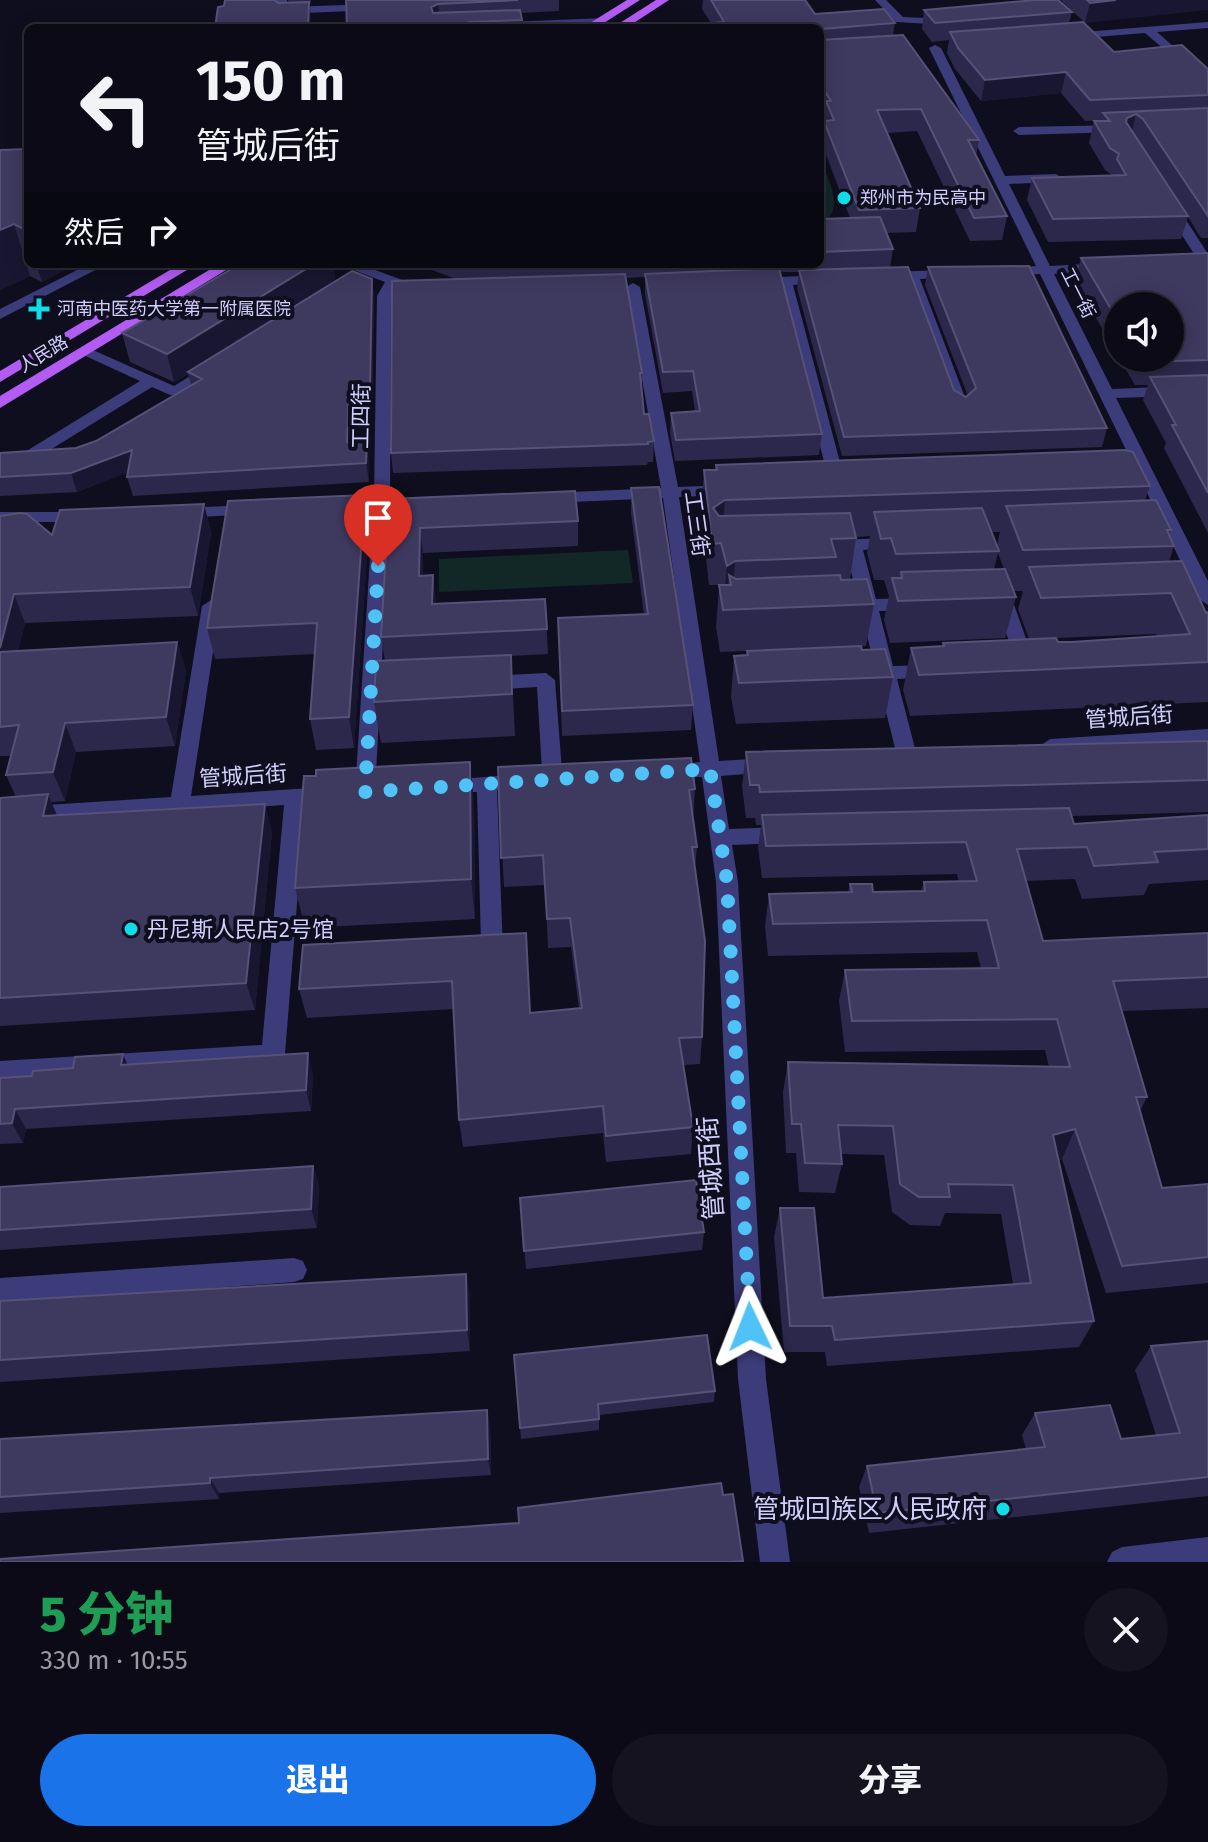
<!DOCTYPE html>
<html lang="zh">
<meta charset="utf-8">
<style>
:root{--surface:#0b0a16;--page:#14131f;--text:#f1f3f6;--muted:#9a9aa1;--line:#2b2b35;--accent:#1a73e8}
body{margin:0;font-family:"Fira Sans","Noto Sans SC",sans-serif;background:var(--page);color:var(--text);height:100vh;display:flex;flex-direction:column;font-size:30px;white-space:nowrap}
*{box-sizing:border-box;margin:0}
p{font-size:26px;color:var(--muted)}
.icon{flex:none;width:44px;height:44px;fill:none;stroke:currentColor;stroke-width:2;stroke-linecap:round;stroke-linejoin:round}
.map{position:relative;height:1562px;overflow:hidden}
.drawer{display:flex;flex-direction:column;background:var(--surface);flex:1}
.drawer>*{flex:none}
.top-card{position:absolute;left:24px;top:24px;width:800px;height:244px;border-radius:12px;box-shadow:0 4px 20px #0003,0 0 0 2px var(--line);background:#0b0a16;color:var(--text);overflow:hidden}
.fabs{position:absolute;left:1104px;top:292px;display:grid;gap:16px}
.fabs a{display:grid;place-items:center;width:80px;height:80px;border-radius:50%;background:var(--surface);box-shadow:0 4px 20px #0003,0 0 0 2px var(--line);font-size:40px}
.pin{position:absolute;display:grid;place-items:center;width:68px;height:68px;color:#fff;margin:-82px -34px;border-radius:50% 50% 50% 0;rotate:-45deg;box-shadow:0 0 8px #0007}
.pin .icon{rotate:45deg}
.me{position:absolute;width:88px;margin:-44px;rotate:358deg;stroke-linejoin:round;filter:drop-shadow(0 0 6px #0008)}
.turn{display:flex;align-items:center;gap:28px;height:168px;padding:0 40px;font-size:36px}
.turn .icon{width:104px;height:104px;stroke-width:2.5}
.turn b{display:block;font-size:56px;line-height:68px}
.then{display:flex;align-items:center;height:76px;padding:0 40px;background:#0003;gap:16px;font-size:30px}
.round{display:grid;place-items:center;flex:none;width:84px;height:84px;border-radius:42px;background:var(--page)}
.summary{display:flex;align-items:center;justify-content:space-between;height:136px;padding:0 40px}
h1{font-size:48px;font-weight:800;line-height:60px;color:#1e9e55}
.action{display:flex;gap:16px;margin-top:auto;padding:16px 40px}
.action a{flex:1;height:92px;border-radius:48px;background:var(--accent);color:#fff;font-size:32px;font-weight:800;line-height:92px;text-align:center}
.action a+a{background:var(--page);color:var(--text)}
.map>svg:first-child{display:block}
.green{fill:#112826}
.lines{fill:none;stroke-linecap:round;stroke-linejoin:round}
.minor{fill:#3c3c7a;fill-rule:evenodd}
.major{fill:#b35cf4;fill-rule:evenodd}
.wall{fill:#2c284b;fill-rule:evenodd}
.shaded-wall{fill:#191631}
.building{fill:#3e395e;stroke:#555177;stroke-width:2}
.route{stroke:#4fc3f7;stroke-width:14;stroke-dasharray:0 25.2}
.poi-dot{fill:#0fdde7;stroke:#0f0e1e;stroke-width:3}
.labels{text-anchor:middle;dominant-baseline:central;stroke-width:8;stroke-linejoin:round;paint-order:stroke}
.far-poi-label{font-size:18px;fill:#d1cefc;stroke:#0f0e1e;text-anchor:start}
.far-street-label{font-size:18px;fill:#d1cefc;stroke:#0f0e1e}
.street-label{font-size:22px;fill:#d1cefc;stroke:#0f0e1e}
.poi-label{font-size:22px;fill:#d1cefc;stroke:#0f0e1e;text-anchor:start}
.near-street-label{font-size:26px;fill:#d1cefc;stroke:#0f0e1e}
.near-poi-label{font-size:26px;fill:#d1cefc;stroke:#0f0e1e;text-anchor:end}
</style>
<div class="map">
<svg width="1208" height="1562" viewBox="0 0 1208 1562">
<rect width="100%" height="100%" fill="#0f0e1e"/>
<path class="green" d="M820 157C828 181 847 209 820 225Z
M628 550 633 583 439 592V559Z"/>
<g class="lines">
<path class="minor" d="M277 0H287V7L374 4 379 7 374 10 282 14 277 11Z
M875 0H886L903 17 947 19 953 22 947 25 896 22Z
M605 18 607 20 601 23 434 28 440 25Z
M1208 22V28L1157 32 1208 77V87L1145 33 1071 39 1065 36 1071 33Z
M935 45 941 48 1005 176 1056 174 1062 178 1056 182 1009 184 1050 266 1104 263 1111 267 1104 271 1054 274 1112 389 1208 385V395L1116 398 1208 581V605L1199 599 1040 274 1004 276 997 272 1004 268 1036 266 929 48Z
M1124 125V131L1120 132 1019 135 1013 131 1019 127Z
M1165 203 1177 206 1208 254V267L1200 263 1163 206Z
M89 264H107L0 319V309Z
M338 264H359L424 288 417 292 397 286 391 296 390 499 416 498 424 503 416 508 390 509 375 792 372 797H358L355 792 373 510 340 511 332 506 340 501 374 499 377 296 385 282Z
M952 270 957 271V277L920 279 969 408 961 413 953 408 906 280H885L878 276 885 272Z
M825 275 832 279 830 282 793 285 846 485 838 490 830 485 779 285 757 286 750 282 757 278Z
M633 283 640 287 678 487 727 485 735 490 727 495 679 497 719 761 770 758 777 760 780 765 777 770 770 772 721 776 729 829 784 827 791 829 794 835 791 841 784 843 732 845 738 882 766 1379 790 1562H760L738 1379 716 882 702 777H660L657 772 660 767 700 762 663 498 548 503 540 498 548 493 661 488 626 287Z
M86 347 174 386 208 365 213 363 221 368 180 395H170L152 387 24 466H12V460L140 381 81 354V348Z
M252 505 260 510 258 514 180 518 172 513 180 508Z
M0 512H84L92 517 84 522H0Z
M894 538 900 539 903 543 900 547 863 550 876 599 912 598 921 604 912 610 879 611 893 666 932 665 941 671 932 677 897 679 917 756 914 761H900L897 756 878 680 861 679 859 674 861 669 875 667 861 612H848L839 606 842 602 858 600 846 551 830 552 821 546 830 540Z
M1002 590 1011 596 1035 664 1033 669H1019L1017 664 993 596Z
M211 600 220 606 191 796 327 787 334 790 337 795 334 800 305 804 285 1054 281 1061 273 1064 0 1081V1061L262 1045 284 805 0 824V808L171 797 202 606Z
M546 673 555 680 562 771 559 776H545L542 771 537 687 487 690 478 683 487 676Z
M1208 729V743L1050 753 1040 746 1050 739Z
M523 774 530 776 533 781 530 786 497 790 503 952 500 958 492 961 476 958 473 952 481 944 477 792H440L437 787 440 782 447 780Z
M294 1258 303 1261 307 1270 303 1279 294 1282 0 1304V1278Z
M1208 1537V1562H1107L1112 1552 1122 1547Z"/>
<path class="major" d="M627 0H640L596 28H582Z
M656 0H669L626 28H612Z
M180 264H197L0 382V371Z
M219 264H236L0 408V396Z"/>
</g>
<path class="wall" d="M288 0H311V3H309L310 28H215L224 6 289 3Z
M346 0H559V11L520 13 522 28H347Z
M703 0H805L815 14 895 23 893 35 979 140 976 156 1007 216 1002 240 970 241 917 131 887 133 920 208 916 232 886 233 893 249 890 268 954 390 966 397 968 396 925 285 928 267 1107 428 1102 447 842 456 797 288 799 272H780L822 434 819 455 675 461 670 433 671 413 695 412 692 391 663 393 645 294V277L625 278 642 373V391L644 414 654 441 653 462H648L647 465 393 473 391 453 456 279 416 264H820V219L850 218 822 144 824 117 820 110V28H701L702 24 711 23 702 9Z
M1061 0H1208L1085 23Z
M924 10 1072 12 1069 23 1114 52 1208 69V238H1201L1188 217 1181 239 1048 242 1027 200 1032 178 1112 175 1105 170 1089 143 1094 121 1101 120 1085 121 1061 93 981 101 955 69 947 53 949 40 932 42 922 29Z
M28 149V264H76L42 282 30 276 0 290V150Z
M1208 253V533L1164 448 1166 443 1143 400 1148 385H1135L1119 358H1170L1118 306V356L1075 281 1081 258Z
M240 264H333L335 281 372 279 374 297 372 407 351 408 350 442 369 460V482L133 496 127 477 128 472 77 492 0 496V453L76 448 96 441 191 385 188 374 174 382 130 362 122 333Z
M716 465 1150 486 1145 500 1171 530 1169 535 1174 546 1169 562 1206 613 1208 612V702L910 716 903 690 911 648 942 647 943 643 1029 639 1018 609 1023 591H1014L1016 597 1005 638 890 643 884 620 889 596 884 580H874L867 553 870 536 856 537 850 580 874 604 866 646 720 652 716 627 719 588 718 585H709L701 512 704 470H715ZM992 532H1000L997 545ZM998 553 1004 569H994ZM1156 634 1157 636 1072 642H1058L1056 638Z
M631 488 693 705 691 730 562 736 558 618 644 615 631 513Z
M389 499 578 521V546L423 553V576L436 604 545 599 548 654 511 656 515 736 381 743 374 702 385 661 381 637Z
M204 504 211 533 198 616 25 623 18 651 177 642 186 671 175 746 76 752 65 801 51 802 57 815 272 832 255 1010 0 1026V799L16 797 6 775 11 756H0V516L52 535Z
M369 525 354 748 316 750 310 719 315 654 215 659 207 628Z
M862 650 893 677 885 718 736 724 731 697 734 656 746 655 747 651Z
M1208 741V812L1072 816 1074 824 1208 815V880L1149 884 1144 895 1082 899 1075 879 1026 881 1043 941 1208 933V1008L1122 1011 1147 1097 1140 1111 1162 1188 1208 1184V1283L1106 1293 1062 1159 1059 1160 1094 1321 1079 1347 827 1366 825 1352H784L774 1237 780 1208 823 1298 1013 1284 1001 1214 945 1213 940 1226 910 1225 892 1212 884 1155 841 1154 842 1164 835 1193 799 1192 796 1153H786L783 1092 788 1062 1049 1067 1045 1050 845 1052 839 1001 845 970 981 968 977 952 768 956 765 926 769 894 848 892 850 884 873 892 921 891 924 882H959L957 874 762 878 758 847 761 825H756L755 818H746L742 786 746 752Z
M498 767 695 789 693 819 697 847 695 868 702 1037 700 1064 683 1065 693 1127 691 1154 606 1162 603 1133 463 1147 459 1120 454 1009 307 1018 299 989 526 933 530 1013 579 1008 571 947 548 948 545 885 504 887Z
M474 803 475 919 305 928 295 888Z
M123 1054 127 1065 313 1074 311 1111 26 1129 23 1143 0 1144V1078L32 1076 73 1068Z
M313 1166 319 1186 317 1228 0 1250V1187Z
M520 1198 704 1232 702 1250 526 1269Z
M470 1296V1351L0 1382V1301Z
M1208 1341V1496L869 1533 859 1487 867 1466 1026 1449 1022 1435 1035 1413 1121 1439 1156 1435 1135 1370 1151 1346Z
M514 1355 715 1391 714 1402 599 1415V1430L521 1439Z
M487 1410 490 1426 491 1475 219 1493V1499L0 1513V1439Z"/>
<path class="shaded-wall" d="M1116 0H1208V10L1085 23 1090 3Z
M309 2 311 16 310 28H308Z
M438 4 440 22 433 25 431 7Z
M1066 72 1061 93 981 101 985 80Z
M1136 114 1131 136 1121 140 1127 118Z
M14 224 30 276 0 290V230Z
M36 264H76L42 282Z
M314 264H333L335 281 174 382 167 354Z
M372 279 374 297 372 407 370 389Z
M349 390 351 408 349 461 347 442Z
M367 441 369 460V482L366 463Z
M132 450 137 469 77 492 71 473Z
M365 495 369 525 354 748 349 717Z
M725 500 722 541 713 508Z
M204 504 211 533 198 616 190 587Z
M420 528 423 553 422 601 419 576Z
M735 561 732 602 731 585 729 575 727 605 723 607 727 566Z
M433 575 436 601 435 629 432 604Z
M14 594 25 623 11 681 0 655V648Z
M177 642 186 671 175 746 166 717Z
M65 723 76 752 65 801 53 772Z
M470 762 474 803 475 919 471 879Z
M48 794 60 823 43 816Z
M265 804 272 832 255 1010 246 983Z
M308 1053 313 1074 311 1111 306 1090Z
M123 1054 132 1075 121 1065Z
M15 1109 26 1129 23 1143 12 1123Z
M1075 1129 1062 1159 1040 1165 1053 1135Z
M313 1166 319 1186 317 1228 311 1209Z
M466 1274 470 1296V1351L467 1330Z
M487 1410 490 1426 491 1475 488 1459Z
M210 1478 219 1493V1499L210 1483Z"/>
<path class="building" d="M225 0H275L278 3 309 2 308 28H215L218 7 224 6Z
M346 0H518L438 4 431 7 433 13 520 10 522 20 469 22 470 28H347Z
M711 0H805L815 14 884 9 895 23 822 29 820 40 903 35 979 140H968L1007 216 974 218 921 109 877 110 920 208 859 210 824 121 834 120 826 101H831L820 84V28H704L702 24 724 22Z
M1036 0H1058L1072 12 935 23 924 10Z
M1087 0H1116L1090 3Z
M1083 22 1114 52 1182 45 1208 69V95L1090 100 1066 72 985 80 958 48 950 32Z
M1208 108V216L1143 119 1136 114 1127 118 1126 122 1188 216 1053 219 1032 178 1126 175 1117 159 1119 154 1110 148 1094 121H1110L1103 113Z
M28 149V229L26 230 14 224 0 230V150Z
M880 217 893 249 820 252V219Z
M1208 253V360L1142 362 1140 358H1170V306H1118V321L1081 258Z
M240 264H314L167 354 122 333Z
M1029 266 1107 428 844 437 799 270 908 267 954 390 966 397 976 388 928 267Z
M779 268 822 434 676 440 671 413 700 411 693 371 663 372 645 274Z
M352 271 372 279 370 389 349 390 347 442 367 441 366 463 127 477 132 450 71 473 0 477V453L76 448 96 441 202 379 188 372Z
M625 274 642 373H640L644 414H649L654 441 648 442V444L391 453 392 281Z
M1208 375V493L1172 425H1176L1150 377Z
M1125 450 1133 452 1150 486 725 500 713 508 719 516 850 513 856 538 831 539 836 557 735 561 727 566 721 543 712 544 704 470H717L716 465Z
M659 487 693 705 562 711 558 618 648 614 631 488Z
M575 491 578 521 420 528 419 576 433 575 432 604 545 599 547 629 381 637 389 499Z
M365 495 349 717 310 719 317 623 207 628 228 501Z
M1156 500 1171 530H1167L1174 546 1023 550 1006 506Z
M204 504 190 587 14 594 0 648V516L20 513 27 514 52 535 60 510Z
M982 508 999 551 896 554 891 538 881 539 874 512Z
M1182 561 1206 613 1208 612V662L919 675 911 648 944 646 943 643 1056 638 1058 642H1072L1190 634 1171 593 1041 598 1029 567Z
M1005 569 1016 597 898 601 892 578H902L901 572Z
M729 575 736 579 840 575 841 580 867 579 874 604 723 610 719 585H731Z
M177 642 166 717 65 723 53 772 6 775 19 725 0 727V652Z
M861 646 862 650 885 649 893 677 739 683 734 656 748 655 747 651Z
M511 655 512 694 374 702 376 661Z
M1208 741V780L760 792 759 785H750L746 752Z
M691 758 695 789 689 790 697 847H692L705 941 702 1037 679 1038 693 1127 606 1136 603 1106 459 1120 452 981 299 989 303 945 526 933 530 1013 582 1008 570 918 547 919 543 855 501 858 498 767Z
M470 762 471 879 295 888 304 776H316V770Z
M48 794 43 816 265 804 246 983 0 998V798Z
M1069 808 1074 824 1208 815V849L1154 852 1158 862 1094 866 1087 847 1017 849 1043 941 1208 933V977L1113 981 1147 1097H1136L1162 1188 1208 1184V1257L1122 1266 1075 1129 1053 1135 1094 1321 835 1340 832 1326H790L780 1208H814L823 1298 1031 1283 1013 1185 948 1184 950 1197H919L900 1184 893 1126 838 1125 842 1164 805 1163 801 1124H792L788 1062 1070 1067 1057 1019 852 1021 845 970 999 968 987 920 773 924 769 894 852 892 850 884H872L873 892 925 891 924 882 977 881 966 842 766 846 762 815Z
M308 1053 306 1090 15 1109 12 1123 0 1124V1078L32 1076 33 1071 73 1068 75 1057 123 1054 121 1065Z
M313 1166 311 1209 0 1230V1187Z
M696 1180 704 1232 524 1251 520 1198Z
M466 1274 467 1330 0 1360V1301Z
M707 1335 715 1391 598 1404 599 1419 520 1428 514 1355Z
M1208 1341V1477L877 1513 867 1466 1045 1447 1035 1413 1110 1405 1121 1439 1180 1433 1151 1346Z
M487 1410 488 1459 210 1478V1483L0 1497V1439Z
M721 1483 723 1495 733 1494 743 1561 730 1562H0V1559L519 1523 518 1508Z"/>
<g class="lines">
<path class="route" d="M378 566 365 792 710 769 727 882 750 1327"/>
</g>
<g class="poi-dot">
<circle cx="844" cy="198" r="8"/>
<path d="M35 297h8v8h8v8h-8v8h-8v-8h-8v-8h8z"/>
<circle cx="131" cy="929" r="8"/>
<circle cx="1003" cy="1509" r="8"/>
</g>
<g class="labels">
<g class="far-poi-label">
<text x="860" y="198">郑州市为民高中</text>
<text x="57" y="309">河南中医药大学第一附属医院</text>
</g>
<g class="far-street-label">
<text transform="translate(1078 293) rotate(63)">工一街</text>
<text transform="translate(43 354) rotate(-31)">人民路</text>
</g>
<g class="street-label">
<text transform="translate(361 416) rotate(-89)">工四街</text>
<text transform="translate(697 524) rotate(82)">工三街</text>
<text transform="translate(1129 717) rotate(-4)">管城后街</text>
<text transform="translate(243 776) rotate(-4)">管城后街</text>
</g>
<g class="poi-label">
<text x="147" y="929">丹尼斯人民店2号馆</text>
</g>
<g class="near-street-label">
<text transform="translate(711 1168) rotate(-94)">管城西街</text>
</g>
<g class="near-poi-label">
<text x="987" y="1509">管城回族区人民政府</text>
</g>
</g>
</svg>
<div class="fabs">
<a><svg class="icon" aria-label="sound" viewBox="0 0 24 24"><path d="M4 9h4l5-4v14l-5-4H4zM17 9q2 3 0 6"/></svg></a>
</div>
<div class="pin" style="left:378px;top:566px;background:#d93025"><svg class="icon" aria-label="arrive" viewBox="0 0 24 24"><path d="M6 21V4h12l-3 4 3 4H6"/></svg></div>
<svg class="me" style="left:750px;top:1327px" viewBox="-20 -20 40 40"><path d="M0-17L14 15 0 8-14 15z" fill="#4fc3f7" stroke="#fff" stroke-width="4"/></svg>
<div class="top-card">
<div class="turn"><svg class="icon" aria-label="left" viewBox="0 0 24 24"><path d="M17 20v-9H6M10 6l-5 5 5 5"/></svg><div><b>150 m</b>管城后街</div></div>
<div class="then">然后<svg class="icon" aria-label="right" viewBox="0 0 24 24"><path d="M7 20v-9h11M14 6l5 5-5 5"/></svg></div>
</div>
</div>
<section class="drawer">
<div class="summary"><div><h1>5 分钟</h1><p>330 m · 10:55</p></div><a class="round"><svg class="icon" aria-label="close" viewBox="0 0 24 24"><path d="M6 6l12 12M18 6L6 18"/></svg></a></div>
<div class="action"><a>退出</a><a>分享</a></div>
</section>
